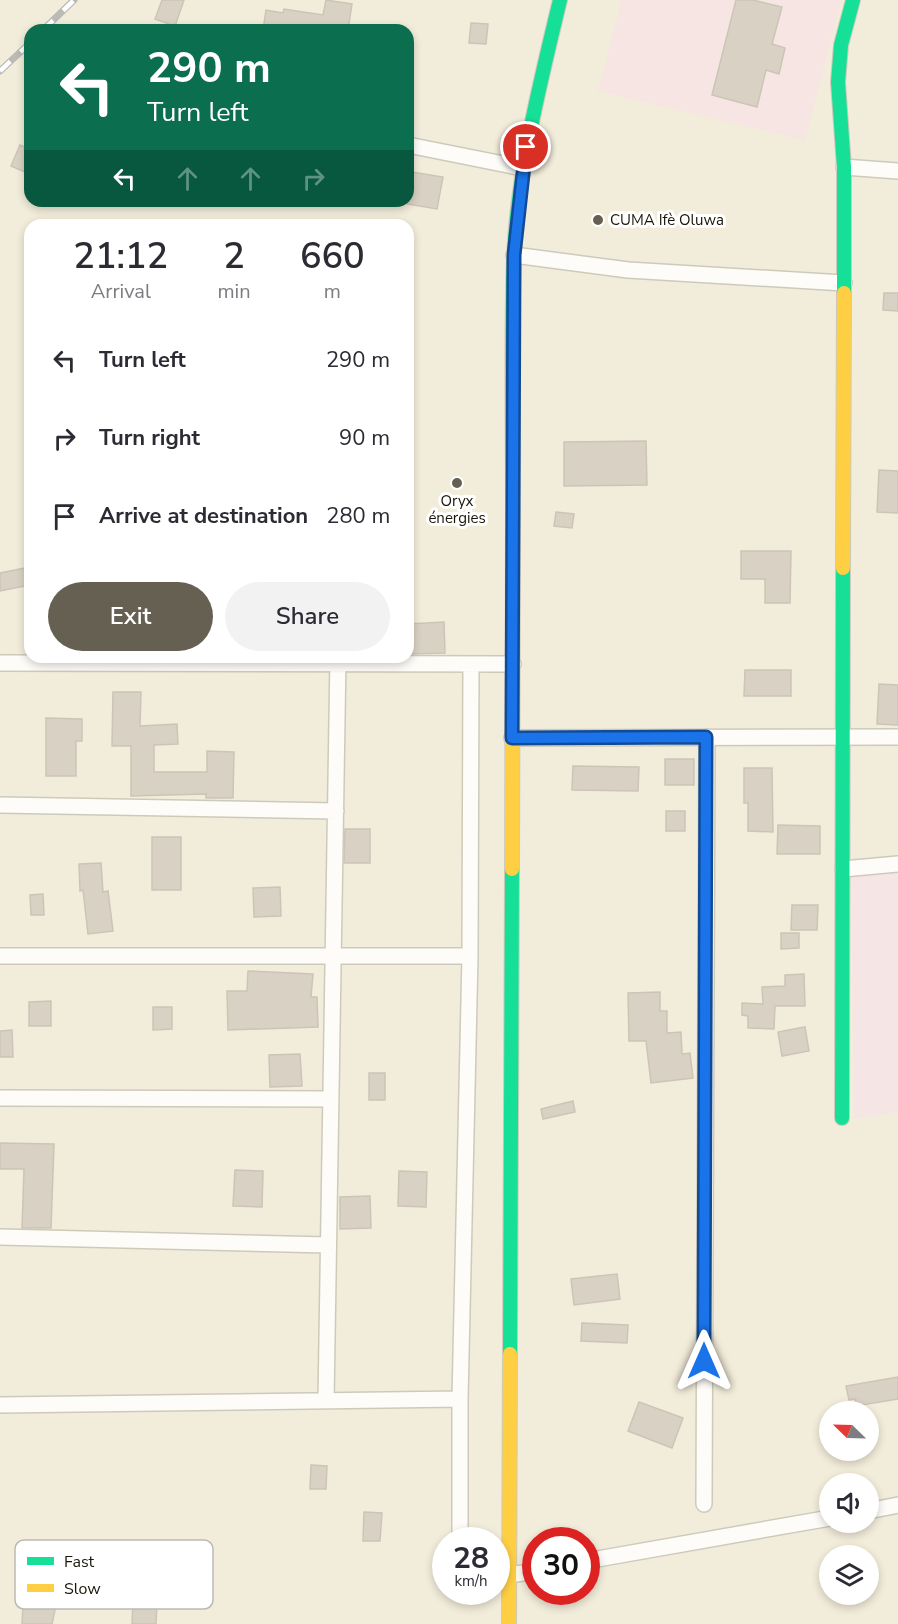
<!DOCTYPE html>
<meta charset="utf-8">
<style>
:root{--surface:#fff;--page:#f2f2f3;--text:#2b2b33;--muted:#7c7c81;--accent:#656052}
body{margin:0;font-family:"Nunito Sans",sans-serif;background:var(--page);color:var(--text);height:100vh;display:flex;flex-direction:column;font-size:22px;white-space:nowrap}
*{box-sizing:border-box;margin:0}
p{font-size:20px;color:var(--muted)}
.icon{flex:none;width:33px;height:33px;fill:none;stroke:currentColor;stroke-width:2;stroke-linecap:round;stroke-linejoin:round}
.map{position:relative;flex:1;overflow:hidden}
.details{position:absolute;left:24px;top:219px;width:390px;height:444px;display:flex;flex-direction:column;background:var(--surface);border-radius:18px;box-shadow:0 3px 9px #0003}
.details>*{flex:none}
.hud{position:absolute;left:24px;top:24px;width:390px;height:183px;border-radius:18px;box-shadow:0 3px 9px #0003;background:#0b6e4f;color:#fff;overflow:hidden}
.needle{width:39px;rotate:293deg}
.fabs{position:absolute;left:819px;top:1401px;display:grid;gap:12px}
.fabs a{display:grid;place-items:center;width:60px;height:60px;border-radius:50%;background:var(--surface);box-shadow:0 3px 9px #0003;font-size:30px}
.speed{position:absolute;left:432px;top:1527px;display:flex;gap:12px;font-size:30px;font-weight:700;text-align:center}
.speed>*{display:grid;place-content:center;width:78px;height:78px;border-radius:50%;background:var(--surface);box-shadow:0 3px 9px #0003;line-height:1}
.speed small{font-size:15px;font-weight:400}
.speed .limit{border:9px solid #d22;background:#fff;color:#111}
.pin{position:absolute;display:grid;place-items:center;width:51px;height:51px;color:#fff;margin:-26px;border:3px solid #fff;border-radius:50%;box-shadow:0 2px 6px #0007}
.me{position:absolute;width:66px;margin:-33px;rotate:0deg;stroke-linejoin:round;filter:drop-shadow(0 0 4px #0008)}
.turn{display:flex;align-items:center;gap:21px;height:126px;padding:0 24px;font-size:27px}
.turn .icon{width:78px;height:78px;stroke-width:2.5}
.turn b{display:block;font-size:42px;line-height:51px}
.lanes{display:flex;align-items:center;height:57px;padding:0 24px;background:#0003;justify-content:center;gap:30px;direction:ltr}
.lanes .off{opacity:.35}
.eta{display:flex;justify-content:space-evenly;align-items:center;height:102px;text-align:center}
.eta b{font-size:36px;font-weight:600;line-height:42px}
.button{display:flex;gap:12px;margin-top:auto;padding:12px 24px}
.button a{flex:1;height:69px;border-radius:36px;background:var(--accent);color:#fff;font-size:24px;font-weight:600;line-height:69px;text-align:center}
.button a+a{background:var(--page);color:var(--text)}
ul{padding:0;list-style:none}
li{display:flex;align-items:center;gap:18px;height:78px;padding:0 24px}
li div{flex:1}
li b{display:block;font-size:22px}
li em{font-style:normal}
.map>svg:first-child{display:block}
.industrial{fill:#f6e5e2}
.education{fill:#f5e5e4}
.building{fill:#d9d2c4;stroke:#ccc5b7;stroke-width:1.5}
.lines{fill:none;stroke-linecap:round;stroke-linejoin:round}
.street-casing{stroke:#cecabb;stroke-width:18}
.fast-casing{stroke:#cecabb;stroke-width:16}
.slow-casing{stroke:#cecabb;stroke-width:16}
.street{stroke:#fdfcf9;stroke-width:15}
.fast{stroke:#16e098;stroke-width:14}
.slow{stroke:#ffcf43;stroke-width:14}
.rail-casing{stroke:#bcbab5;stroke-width:7}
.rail{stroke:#fff;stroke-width:4.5;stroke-dasharray:14;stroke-linecap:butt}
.route-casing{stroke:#114b97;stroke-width:15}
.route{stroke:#1a73e8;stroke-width:10}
.poi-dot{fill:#656052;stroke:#fff;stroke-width:2}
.labels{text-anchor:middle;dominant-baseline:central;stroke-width:6;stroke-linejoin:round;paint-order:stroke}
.poi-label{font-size:15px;fill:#191508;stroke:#fff;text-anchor:start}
.key{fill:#fff;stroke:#bab9b5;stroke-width:1.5}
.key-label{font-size:16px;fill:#191508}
</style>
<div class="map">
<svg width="898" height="1624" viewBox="0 0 898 1624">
<rect width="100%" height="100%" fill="#f2ecda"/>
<path class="industrial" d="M622 0H841L805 140 598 91Z"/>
<path class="education" d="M898 870V1111L854 1119 851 874Z"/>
<path class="building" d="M162 0H184L175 26 155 19Z
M326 0 352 4 348 30H263L266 10 283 13 284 9 323 15Z
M736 0H753L782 7 772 44 785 48 779 74 766 70 757 107 712 95Z
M471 23 488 24 486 44 469 43Z
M20 145 30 149V174L11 166Z
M412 172 443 177 437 209 407 204Z
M884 293H898V311L883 310Z
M646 441 647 485 564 486V442Z
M879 470 898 471V513L877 512Z
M556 512 574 514 572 528 554 526Z
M741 551H791L790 603H765V579H741Z
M30 567V585L0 591V573Z
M444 622 445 653 408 654V624Z
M745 670H791V696H744Z
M879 684 898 685V725L877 724Z
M113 692H141L140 726 177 724 178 744 154 745V772H207V751L234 752 233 798H206V794L131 796V746H112Z
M46 718 82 719V741H76V776H46Z
M665 759H694V785H665Z
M573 766 639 767 638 791 572 790Z
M744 768H772L773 832 748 831V803H744Z
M666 811H685V831H666Z
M778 825 820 826V854H777Z
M345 829H370V863H344Z
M152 837H181V890H152Z
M101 863 103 892 108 891 113 931 88 934 83 890 80 891 79 864Z
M280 887 281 916 254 917 253 888Z
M43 894 44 915H31L30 895Z
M792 905H818L817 930H791Z
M781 933H799V948L781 949Z
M248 971 313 974 311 997H317L318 1027 228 1030 227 991H247Z
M804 974 805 1006H775L774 1029 748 1028V1016L742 1015V1003L763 1004 762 987 785 986V975Z
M660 992V1011H667V1033L681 1032 682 1054 690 1053 693 1078 651 1083 646 1041H629L628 993Z
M51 1001V1026H29V1002Z
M153 1007H172V1029L153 1030Z
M805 1027 809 1051 782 1056 778 1032Z
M12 1030 13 1057H0V1031Z
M300 1054 302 1086 270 1087 269 1055Z
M369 1073H385V1100H369Z
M573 1101 575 1112 543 1119 541 1109Z
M0 1143 54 1144 51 1228H22L24 1169H0Z
M235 1170 263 1171 262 1207 233 1206Z
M399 1171 427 1172 426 1207 398 1206Z
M370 1196 371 1228 340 1229V1197Z
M617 1274 620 1299 574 1305 571 1279Z
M582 1323 628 1325 627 1343 581 1341Z
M898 1377V1399L856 1406 855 1399 849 1400 846 1386Z
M639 1402 683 1418 672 1448 628 1431Z
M311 1465 327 1466 326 1489H310Z
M364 1512 382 1513 380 1541H363Z
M24 1588 59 1591 52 1624H22Z
M133 1602 157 1603 156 1624H132Z"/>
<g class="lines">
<g class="street-casing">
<path id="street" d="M408 145 523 168
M844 167 898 171
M514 255 628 270 844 283
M0 663 513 664
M512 738 898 737
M0 805 336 811
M843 869 898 864
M0 956H470
M0 1098 331 1099
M0 1237 328 1245
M326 1401 338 657
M0 1405 460 1399
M704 1504 707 737
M868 1511 898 1505
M460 1540V1399L470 956 471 664
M586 1561 830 1518
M509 1575 536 1571"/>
</g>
<g class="fast-casing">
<path id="fast" d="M844 293V167L838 82 841 45 853 0
M513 512C513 427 511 341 514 256 518 169 540 84 560 0
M842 1118 843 568
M510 1354 512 869"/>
</g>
<g class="slow-casing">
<path id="slow" d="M843 568 844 293
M512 869 513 512
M509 1624 510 1354"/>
</g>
<use href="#street" class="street"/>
<use href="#fast" class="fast"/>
<use href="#slow" class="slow"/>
<g class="rail-casing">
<path id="rail" d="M43 30 74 0
M0 71 30 43"/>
</g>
<use href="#rail" class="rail"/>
</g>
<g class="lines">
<g class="route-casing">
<path id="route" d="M526 147 514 255 512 738 706 737 704 1361"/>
</g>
<use href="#route" class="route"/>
</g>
<g class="poi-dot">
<circle cx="598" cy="220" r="6"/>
<circle cx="457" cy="483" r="6"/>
</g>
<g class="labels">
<g class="poi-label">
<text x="610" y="220">CUMA Ifè Oluwa</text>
<text x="457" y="501" text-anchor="middle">Oryx<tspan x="457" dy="17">énergies</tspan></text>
</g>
</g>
<rect x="15" y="1540" width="198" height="69" rx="9" class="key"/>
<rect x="27" y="1557" width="27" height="8" fill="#16e098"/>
<rect x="27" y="1584" width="27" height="8" fill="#ffcf43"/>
<g class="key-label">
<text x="64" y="1567">Fast</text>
<text x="64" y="1594">Slow</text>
</g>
</svg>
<div class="fabs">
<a><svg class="needle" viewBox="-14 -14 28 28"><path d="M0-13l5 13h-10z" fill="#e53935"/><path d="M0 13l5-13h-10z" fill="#7c7c81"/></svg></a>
<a><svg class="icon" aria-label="sound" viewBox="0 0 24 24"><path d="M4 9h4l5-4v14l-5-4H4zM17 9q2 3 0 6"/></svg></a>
<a><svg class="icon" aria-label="layers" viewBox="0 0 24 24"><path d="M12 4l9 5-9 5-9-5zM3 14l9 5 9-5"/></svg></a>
</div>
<div class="speed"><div>28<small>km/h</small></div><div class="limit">30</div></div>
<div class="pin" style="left:526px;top:147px;background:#d93025"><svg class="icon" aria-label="arrive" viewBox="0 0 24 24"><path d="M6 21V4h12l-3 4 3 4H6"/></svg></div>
<svg class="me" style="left:704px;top:1361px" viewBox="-20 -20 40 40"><path d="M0-17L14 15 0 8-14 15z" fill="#1a73e8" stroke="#fff" stroke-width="4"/></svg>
<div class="hud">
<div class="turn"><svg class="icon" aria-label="left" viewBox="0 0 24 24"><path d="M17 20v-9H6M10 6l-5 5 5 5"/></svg><div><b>290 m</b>Turn left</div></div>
<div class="lanes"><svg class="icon" aria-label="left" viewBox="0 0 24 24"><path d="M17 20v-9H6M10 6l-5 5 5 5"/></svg><svg class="icon off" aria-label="ahead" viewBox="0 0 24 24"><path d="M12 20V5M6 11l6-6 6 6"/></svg><svg class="icon off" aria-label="ahead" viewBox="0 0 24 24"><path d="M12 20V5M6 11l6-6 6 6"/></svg><svg class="icon off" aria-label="right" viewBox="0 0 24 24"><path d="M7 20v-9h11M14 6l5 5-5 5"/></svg></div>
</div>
<section class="details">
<div class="eta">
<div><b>21:12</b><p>Arrival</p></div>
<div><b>2</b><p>min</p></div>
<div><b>660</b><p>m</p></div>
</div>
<ul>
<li><svg class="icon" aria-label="left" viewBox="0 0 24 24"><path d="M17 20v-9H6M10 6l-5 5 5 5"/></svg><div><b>Turn left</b></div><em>290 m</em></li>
<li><svg class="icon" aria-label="right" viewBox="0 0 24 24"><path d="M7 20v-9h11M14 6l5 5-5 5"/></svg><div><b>Turn right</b></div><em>90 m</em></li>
<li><svg class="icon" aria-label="arrive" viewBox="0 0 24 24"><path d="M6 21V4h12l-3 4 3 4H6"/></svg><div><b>Arrive at destination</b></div><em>280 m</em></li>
</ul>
<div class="button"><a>Exit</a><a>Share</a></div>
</section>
</div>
